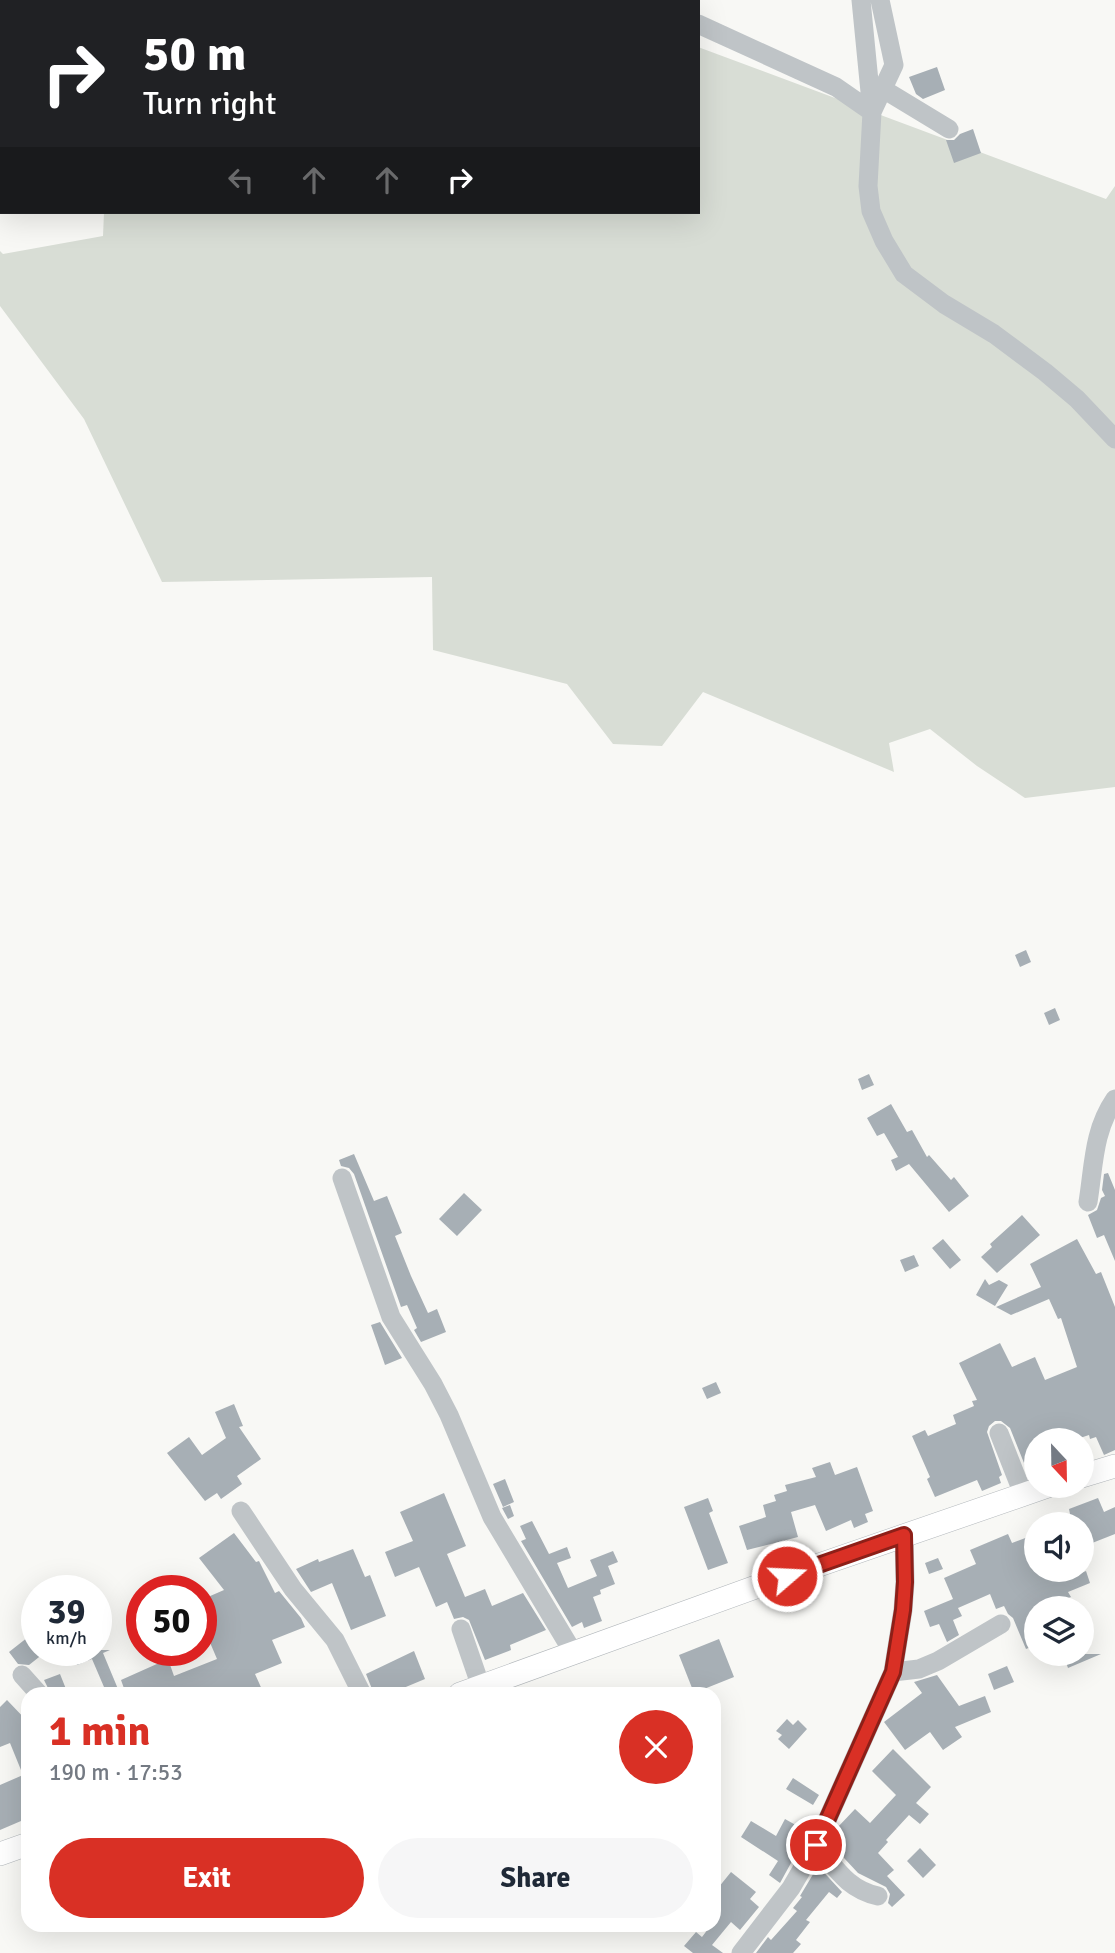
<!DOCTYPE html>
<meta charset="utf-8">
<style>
:root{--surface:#fff;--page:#f6f6f7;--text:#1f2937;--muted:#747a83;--accent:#d93025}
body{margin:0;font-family:Signika,sans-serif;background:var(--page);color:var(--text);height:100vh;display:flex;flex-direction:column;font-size:26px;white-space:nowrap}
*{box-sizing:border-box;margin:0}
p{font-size:23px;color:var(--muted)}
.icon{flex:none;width:38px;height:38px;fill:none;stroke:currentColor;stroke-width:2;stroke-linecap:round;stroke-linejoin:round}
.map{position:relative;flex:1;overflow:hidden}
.sheet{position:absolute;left:21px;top:1687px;width:700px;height:245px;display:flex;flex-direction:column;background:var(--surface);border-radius:21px;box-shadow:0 7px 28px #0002}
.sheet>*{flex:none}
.guide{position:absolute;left:0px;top:0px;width:700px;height:214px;box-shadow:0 7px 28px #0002;background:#202124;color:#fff;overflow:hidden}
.needle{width:46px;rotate:158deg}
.tools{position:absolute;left:1024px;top:1428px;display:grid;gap:14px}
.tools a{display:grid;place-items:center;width:70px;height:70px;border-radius:50%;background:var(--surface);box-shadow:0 7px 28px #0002;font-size:35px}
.speed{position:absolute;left:21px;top:1575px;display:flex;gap:14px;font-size:35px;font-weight:700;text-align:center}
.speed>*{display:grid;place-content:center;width:91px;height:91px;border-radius:50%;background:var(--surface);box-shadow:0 7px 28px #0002;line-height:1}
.speed small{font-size:18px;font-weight:400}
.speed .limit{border:10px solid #d22;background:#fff;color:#111}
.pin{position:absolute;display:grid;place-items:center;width:60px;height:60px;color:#fff;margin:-30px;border:4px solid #fff;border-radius:50%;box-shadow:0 2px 7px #0007}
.me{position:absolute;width:77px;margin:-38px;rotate:71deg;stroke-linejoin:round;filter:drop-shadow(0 0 5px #0008)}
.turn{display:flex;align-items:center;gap:24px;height:147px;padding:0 28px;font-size:32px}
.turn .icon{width:91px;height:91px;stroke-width:2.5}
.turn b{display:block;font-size:49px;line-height:60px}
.lanes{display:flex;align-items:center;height:66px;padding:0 28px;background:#0003;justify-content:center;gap:35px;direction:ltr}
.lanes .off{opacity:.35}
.round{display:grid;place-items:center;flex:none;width:74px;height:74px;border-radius:37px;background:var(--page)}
.overview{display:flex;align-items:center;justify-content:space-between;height:119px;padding:0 28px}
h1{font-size:42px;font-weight:700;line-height:52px;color:var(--accent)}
.cta{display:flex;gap:14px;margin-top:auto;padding:14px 28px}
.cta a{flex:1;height:80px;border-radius:42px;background:var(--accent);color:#fff;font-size:28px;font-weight:700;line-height:80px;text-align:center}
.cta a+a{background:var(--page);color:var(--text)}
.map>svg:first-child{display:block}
.green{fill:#d8ddd5}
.building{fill:#a7afb5}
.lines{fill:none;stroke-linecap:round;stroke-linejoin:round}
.major-casing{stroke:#b3b8bc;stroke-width:24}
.minor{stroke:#bfc4c7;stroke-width:19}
.major{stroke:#fff;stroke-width:23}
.route-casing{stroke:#8d1f18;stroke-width:18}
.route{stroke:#d93025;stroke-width:12}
</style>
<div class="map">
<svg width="1115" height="1953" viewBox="0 0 1115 1953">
<rect width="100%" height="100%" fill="#f8f8f5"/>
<path class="green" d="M464 0H572L577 2H464Z
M698 47 1106 199 1115 186V787L1025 798 977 766 930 729 889 743 894 772 703 692 662 746 613 744 567 684 433 650 432 577 162 582 84 419 0 306V251L3 254 103 236 104 212H698Z"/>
<path class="building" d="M937 67 945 90 923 99 916 94 909 77Z
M973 129 981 153 954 163 946 140H954L960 134Z
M1026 950 1031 962 1020 967 1015 955Z
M1055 1008 1060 1020 1049 1025 1044 1013Z
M869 1074 874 1085 862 1090 858 1079Z
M891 1104 907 1132 912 1130 927 1157 929 1155 951 1180 954 1177 969 1196 949 1212 909 1164 896 1171 891 1160 898 1157 884 1133 877 1136 867 1118Z
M354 1154 374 1201 387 1196 402 1233 395 1236 411 1276 428 1313 437 1309 446 1332 421 1342 414 1330 417 1328 407 1305 401 1307 354 1174 349 1168 341 1166 339 1160Z
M1108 1173 1115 1190V1261L1104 1235 1097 1238 1088 1215 1097 1210 1101 1198 1105 1196 1102 1190 1104 1174Z
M464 1193 482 1210 457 1236 439 1219Z
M1022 1215 1040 1235 997 1273 981 1257 992 1247 990 1244Z
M943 1239 961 1260 950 1269 932 1248Z
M1077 1239 1096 1274 1101 1272 1115 1307V1450L1104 1455 1096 1437 1090 1439 1089 1435 1074 1440H1036V1464L1026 1468 1010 1428 1001 1421H995L989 1426 987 1432 1002 1475 999 1477 1001 1483 982 1491 977 1480 935 1497 927 1479 930 1477 912 1436 925 1430 928 1436 956 1424 953 1415 974 1406 972 1401 977 1400 959 1363 1000 1343 1012 1367 1035 1357 1045 1380 1077 1367 1061 1318 1058 1319 1049 1299 1011 1315 996 1307 1041 1287 1030 1264Z
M914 1255 919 1266 905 1272 900 1260Z
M985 1279 989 1285 999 1280 1008 1285 995 1306 976 1295Z
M380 1322 402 1358 385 1365 371 1325Z
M716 1382 721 1393 707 1399 702 1388Z
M234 1404 243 1426 239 1427 261 1459 237 1476 242 1484 221 1499 217 1493 205 1501 167 1453 189 1437 202 1455 226 1438 215 1412Z
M830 1462 835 1475 857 1467 873 1511 865 1514 868 1522 854 1528 851 1520 826 1531 815 1505 791 1512 798 1537 747 1550 739 1526 766 1517 763 1505 776 1501 774 1495 787 1491 785 1485 816 1477 812 1468Z
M505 1479 514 1502 503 1507 493 1484Z
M444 1493 466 1546 447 1554 465 1597 485 1589 492 1606 523 1593 546 1630 510 1645 511 1650 485 1660 469 1620 463 1617 454 1619 447 1602 436 1607 419 1567 395 1577 385 1552 413 1541 400 1512Z
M708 1498 713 1511 709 1513 728 1563 708 1570 684 1507Z
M1098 1498 1104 1512 1115 1507V1534L1082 1547V1524H1045L1070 1514 1069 1509Z
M510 1505 514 1516 508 1519 502 1508Z
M532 1521 549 1554 567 1547 571 1558 557 1563 568 1588 597 1576 590 1560 613 1551 618 1562 608 1566 615 1584 600 1590 601 1594 593 1597 602 1621 584 1628 582 1622 572 1627 521 1541 526 1539 520 1526Z
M234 1533 256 1562 259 1561 275 1593 279 1591 301 1618 305 1627 272 1640 282 1663 255 1674 264 1694H126L121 1680 168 1659 174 1676 217 1659 203 1626 209 1624 201 1600 224 1590 199 1558Z
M1008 1534 1012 1543 1036 1534V1570H1059L1064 1580 1086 1571 1090 1583 1068 1592 1071 1597 1043 1608H1036V1645L1026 1649 1013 1618 1008 1614 1004 1606 996 1609 990 1594 958 1608 962 1616 953 1620 959 1635 947 1642 939 1624 930 1627 924 1611 953 1599 944 1578 976 1564 970 1550Z
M353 1549 365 1577 370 1575 386 1616 351 1630 332 1583 311 1592 296 1569 318 1559 319 1562Z
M938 1558 943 1569 929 1574 925 1563Z
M37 1630V1650H48L29 1665 18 1664 9 1652Z
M719 1639 734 1677 694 1693 679 1655Z
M71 1650H110L103 1653 118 1689 107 1694 92 1659 77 1665Z
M414 1651 425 1679 389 1694H374L366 1674Z
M1063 1654H1101L1068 1668Z
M1007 1666 1014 1682 994 1690 988 1674Z
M60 1674 68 1694H51L44 1680Z
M937 1675 959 1706 985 1696 991 1712 955 1727 962 1737 943 1750 930 1732 905 1750 884 1722 922 1693 914 1682Z
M7 1700 28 1722V1818L0 1830V1785L23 1775 10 1743 0 1747V1707Z
M787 1719 793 1725 798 1720 807 1729 789 1749 778 1739 782 1735 776 1731Z
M893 1749 931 1787 916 1803 929 1814 920 1824 909 1815 886 1840 888 1842 878 1853 894 1870 887 1876 905 1895 892 1907 888 1903 890 1894 886 1887 858 1873 831 1844 838 1836 835 1833 837 1828 855 1809 870 1823 896 1795 872 1771Z
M793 1778 819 1795 813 1805 786 1789Z
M785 1819 808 1832 780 1883 769 1875 778 1861 741 1837 751 1821 776 1836Z
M920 1848 936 1865 923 1878 907 1861Z
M818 1866 842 1892 837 1898 829 1892 806 1920 810 1922 796 1940 801 1944 793 1953H756L768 1937 771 1940 797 1911 793 1908 802 1897 800 1896Z
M731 1872 756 1892 750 1899 759 1907 740 1930 731 1922 712 1945 723 1953H693L684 1946 696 1932 702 1937 711 1925H714V1921L720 1913 714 1908V1893Z"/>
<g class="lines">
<g class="major-casing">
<path id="major" d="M1082 1476 1115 1466
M460 1694 764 1584 1048 1486
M0 1854 28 1844"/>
</g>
<path class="minor" d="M168 0V2
M647 0 650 2
M880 0 894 65 872 112 868 186 871 211 884 241 904 274 944 304 994 334 1045 372 1077 399 1115 439
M698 24 836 87 872 112 861 0
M883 89 949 129
M342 1178 391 1317 433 1384 449 1415 492 1517 574 1654
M1088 1202C1094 1165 1093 1131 1115 1099
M999 1433 1023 1494
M241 1511 293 1589 335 1640 362 1694
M461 1629 481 1687
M893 1672 919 1669 938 1661 1001 1624
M22 1675 39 1694
M816 1845C836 1868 847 1889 878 1896
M741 1953 791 1888 816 1845 893 1672 903 1610 905 1582 904 1535"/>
<use href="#major" class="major"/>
</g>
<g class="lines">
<g class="route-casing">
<path id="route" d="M787 1576 904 1535 905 1582 903 1610 893 1672 816 1845"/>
</g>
<use href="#route" class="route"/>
</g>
</svg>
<div class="tools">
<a><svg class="needle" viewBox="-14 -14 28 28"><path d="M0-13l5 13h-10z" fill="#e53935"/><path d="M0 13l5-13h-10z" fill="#747a83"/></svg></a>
<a><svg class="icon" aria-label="sound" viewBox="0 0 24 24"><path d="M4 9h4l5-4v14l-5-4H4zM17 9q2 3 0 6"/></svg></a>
<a><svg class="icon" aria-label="layers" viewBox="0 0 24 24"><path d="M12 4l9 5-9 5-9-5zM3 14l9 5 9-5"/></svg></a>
</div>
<div class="speed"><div>39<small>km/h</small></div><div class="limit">50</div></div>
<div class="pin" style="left:816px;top:1845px;background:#d93025"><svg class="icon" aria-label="arrive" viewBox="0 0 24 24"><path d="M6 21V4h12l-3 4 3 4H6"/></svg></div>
<svg class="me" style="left:787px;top:1576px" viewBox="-20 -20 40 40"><circle r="17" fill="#d93025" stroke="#fff" stroke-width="3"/><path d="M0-11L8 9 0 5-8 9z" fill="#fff"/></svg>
<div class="guide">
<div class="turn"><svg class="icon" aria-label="right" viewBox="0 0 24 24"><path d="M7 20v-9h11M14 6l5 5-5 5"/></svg><div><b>50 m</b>Turn right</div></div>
<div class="lanes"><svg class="icon off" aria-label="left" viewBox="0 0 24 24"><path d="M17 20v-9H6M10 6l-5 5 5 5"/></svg><svg class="icon off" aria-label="ahead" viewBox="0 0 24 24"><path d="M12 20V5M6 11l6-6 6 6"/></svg><svg class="icon off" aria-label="ahead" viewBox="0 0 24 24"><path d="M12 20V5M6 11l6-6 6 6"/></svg><svg class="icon" aria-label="right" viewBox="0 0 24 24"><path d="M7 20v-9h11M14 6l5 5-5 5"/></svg></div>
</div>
<section class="sheet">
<div class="overview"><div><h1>1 min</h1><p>190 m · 17:53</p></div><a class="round" style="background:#d93025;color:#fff"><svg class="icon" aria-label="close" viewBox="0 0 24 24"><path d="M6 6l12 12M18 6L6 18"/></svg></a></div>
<div class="cta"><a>Exit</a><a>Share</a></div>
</section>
</div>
